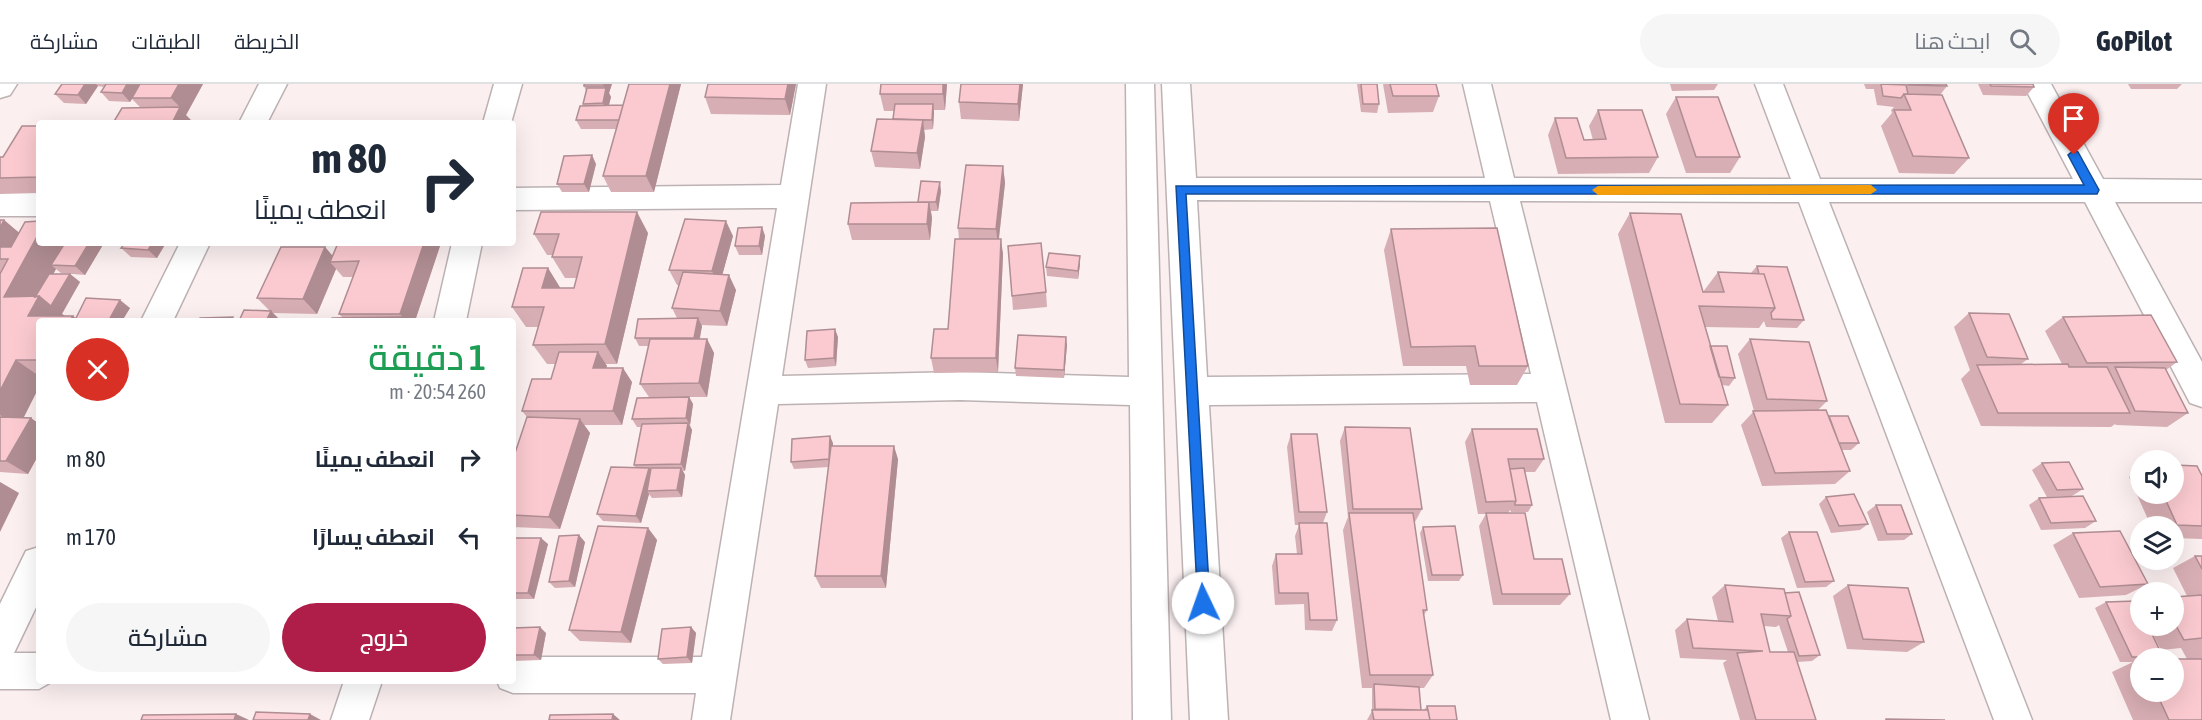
<!DOCTYPE html>
<html lang="ar">
<meta charset="utf-8">
<style>
:root{--surface:#fff;--page:#f6f6f7;--text:#1f2937;--muted:#747a83;--line:#e0e1e3;--accent:#af1d49}
body{margin:0;font-family:"Asap Condensed",Cairo,sans-serif;background:var(--page);color:var(--text);direction:rtl;height:100vh;display:flex;flex-direction:column;font-size:22px;white-space:nowrap}
*{box-sizing:border-box;margin:0}
p{font-size:20px;color:var(--muted)}
.icon{flex:none;width:33px;height:33px;fill:none;stroke:currentColor;stroke-width:2;stroke-linecap:round;stroke-linejoin:round}
.map{position:relative;flex:1;overflow:hidden;direction:ltr}
.drawer{position:absolute;left:36px;top:234px;width:480px;height:366px;display:flex;flex-direction:column;background:var(--surface);border-radius:6px;box-shadow:0 6px 24px #0002;direction:rtl}
.drawer>*{flex:none}
.top-card{position:absolute;left:36px;top:36px;width:480px;height:126px;border-radius:6px;box-shadow:0 6px 24px #0002;direction:rtl;background:#fff;color:var(--text);overflow:hidden}
.fabs{position:absolute;left:2130px;top:366px;display:grid;gap:12px}
.fabs a{display:grid;place-items:center;width:54px;height:54px;border-radius:50%;background:var(--surface);box-shadow:0 6px 24px #0002;font-size:30px}
.pin{position:absolute;display:grid;place-items:center;width:51px;height:51px;color:#fff;margin:-62px -26px;border-radius:50% 50% 50% 0;rotate:-45deg;box-shadow:0 0 6px #0007}
.pin .icon{rotate:45deg}
.me{position:absolute;width:66px;margin:-33px;rotate:357deg;stroke-linejoin:round;filter:drop-shadow(0 0 4px #0008)}
.turn{display:flex;align-items:center;gap:21px;height:126px;padding:0 30px;font-size:27px}
.turn .icon{width:78px;height:78px;stroke-width:2.5}
.turn b{display:block;font-size:42px;line-height:51px}
.round{display:grid;place-items:center;flex:none;width:63px;height:63px;border-radius:32px;background:var(--page)}
.headline{display:flex;align-items:center;justify-content:space-between;height:102px;padding:0 30px}
h1{font-size:36px;font-weight:600;line-height:45px;color:#1e9e55}
.primary-button{display:flex;gap:12px;margin-top:auto;padding:12px 30px}
.primary-button a{flex:1;height:69px;border-radius:36px;background:var(--accent);color:#fff;font-size:24px;font-weight:600;line-height:69px;text-align:center}
.primary-button a+a{background:var(--page);color:var(--text)}
ul{padding:0;list-style:none}
li{display:flex;align-items:center;gap:18px;height:78px;padding:0 30px}
li div{flex:1}
li b{display:block;font-size:22px}
li em{font-style:normal}
header{display:flex;align-items:center;gap:36px;box-sizing:border-box;height:84px;padding:0 30px;background:var(--surface);border-bottom:2px solid var(--line)}
header strong{font-size:28px}
nav{display:flex;gap:33px;margin-inline-start:auto;font-size:21px}
.search{width:420px;height:54px;background:var(--page);display:flex;align-items:center;gap:15px;box-sizing:border-box;padding:0 21px;border-radius:33px;color:var(--muted);font-size:22px}
.map>svg:first-child{display:block}
.lines{fill:none;stroke-linecap:round;stroke-linejoin:round}
.minor-casing{stroke:#bdb2b3;stroke-width:3}
.minor{fill:#fff;fill-rule:evenodd}
.wall{fill:#d7aeb3;fill-rule:evenodd}
.shaded-wall{fill:#af8d92}
.building{fill:#facad0;stroke:#af8d92;stroke-width:1.5}
.route{fill:#1a73e8;stroke:#114b97;stroke-width:1.5}
.slow{fill:#f59e0b}
</style>
<header>
<strong>GoPilot</strong>
<div class="search"><svg class="icon" aria-label="search" viewBox="0 0 24 24"><circle cx="10" cy="10" r="6"/><path d="M15 15l6 6"/></svg>ابحث هنا</div>
<nav><a>الخريطة</a><a>الطبقات</a><a>مشاركة</a></nav>
</header>
<div class="map">
<svg width="2202" height="636" viewBox="0 0 2202 636">
<rect width="100%" height="100%" fill="#fbeff0"/>
<g class="lines">
<g class="minor-casing">
<path id="minor" d="M0 0H17L10 11 0 14Z
M259 0H287L267 39H239Z
M494 0H522L511 39H483Z
M798 0H826L782 292 960 288 1129 293 1126 0H1154L1171 636H1133L1130 321 960 316 778 320 730 636H692L696 609H513L500 604 497 597H513V573H702L777 124 513 126V104L781 101Z
M1162 0H1190L1196 94H1485L1463 0H1491L1514 94 1791 95 1755 0H1783L1820 95H2073L2023 0H2051L2103 95 2202 96V118H2115L2202 278V323L2190 319 2085 118H1829L2032 636H1994L1799 118 1520 117 1649 636H1611L1537 318 1209 321 1228 636H1190ZM1197 116 1490 117 1531 290 1207 293Z
M0 108H39V132H0Z
M180 159H210L173 237H141Z
M452 159H482L466 237H434Z
M39 463V517L14 569H39V597H53L39 605H0V520L26 467Z
M344 597H382L369 636H331Z"/>
</g>
<use href="#minor" class="minor"/>
</g>
<path class="wall" d="M62 0H203L186 31 141 24 132 15 130 18 109 17 101 8 104 3 98 2 86 20 64 19 55 10Z
M612 0 609 9 611 13 609 21H623L629 0H681L654 108H611L603 92 616 45H581L576 36 584 22 583 20 586 7 584 2Z
M796 0 790 31 711 30 705 13Z
M881 0H947L945 26H934L933 45 924 46 925 53 920 85 875 83 871 67 893 35 894 27H884L880 10Z
M1023 0 1019 37 961 35 959 18Z
M1357 0H1377L1379 20 1377 29 1361 28Z
M1383 0H1436L1439 12 1433 28 1388 29Z
M1670 0H1718L1714 6 1672 7Z
M1864 0H1946L1947 2 1940 11 1969 74 1954 90 1899 89 1881 42 1892 29 1891 26 1894 23 1877 21 1874 6V5H1866Z
M1978 0H2033L2034 3 2026 12 1983 11Z
M2128 0H2182L2177 5H2131Z
M1676 13 1740 73 1730 89H1686L1666 30Z
M1598 26 1658 73 1649 89 1558 90 1548 51 1555 34 1584 56H1593L1589 42Z
M39 42V109L0 110V73H3Z
M596 80 589 108H562L557 100Z
M1003 82 1005 99 999 155 1003 170 998 288 934 289 931 274 948 245 959 155 958 144Z
M941 107 938 127H931L932 134 930 156H852L848 140 918 118Z
M1630 129 1703 208 1718 188 1751 189 1757 182 1804 236 1797 244 1766 243 1764 237 1759 244 1705 243 1710 262 1735 294 1729 302 1722 301 1728 321 1712 339H1665L1618 150Z
M0 136H4L19 149 39 159H104L85 191 61 189 56 185 53 190H70L80 198 61 230 64 232H73L76 234 130 224 122 237H39V303L23 334H31L39 340V370L28 390 0 388Z
M762 143 765 152 762 171H739L735 162Z
M1391 145 1528 282 1517 301H1470L1466 282H1403L1384 166Z
M648 149 617 280H605L607 282 606 284 632 298 622 341H584L590 349 560 445 513 443V375L527 333 522 327 551 295 556 280H547L533 261 538 243H526L512 223 548 184 560 204H574L577 194H565L552 173 553 171H547L534 150Z
M733 152 722 191 736 206 727 242 701 241 702 242 700 255H707L714 269 707 313H689L693 320 690 341 692 346 685 387H683L685 391 682 413 652 414 649 410 641 439 603 437 597 430 636 384 634 381 641 343H637L632 335 649 313 640 300 649 262H639L635 254 677 234 672 224 679 201H677L669 186Z
M166 159 157 174 131 173 121 164Z
M338 159H441L415 237H331L343 234 339 230 353 193H343L336 185 317 230 273 229 281 237H239L270 227 257 214 325 163 332 172Z
M1008 162 1046 208 1047 223 1013 226Z
M1080 172V180L1078 195 1047 192 1046 183Z
M1969 229 2028 275 2021 280H2062L2045 247 2063 233 2177 278 2166 286 2188 329 2167 343 2116 341 2115 340 2111 343 1981 342 1961 295 1970 286 1954 243Z
M838 253 836 282 808 284 805 276Z
M1750 255 1827 317 1818 326 1829 332 1859 359 1851 366H1842L1850 387 1835 400 1762 402 1741 341 1754 327 1738 270Z
M1067 261 1064 294 1016 292 1015 284Z
M1345 343 1422 425 1415 438H1414L1427 526 1424 531 1433 591 1424 604H1419L1421 626H1424L1427 622 1457 636H1367L1372 627V604H1362L1343 446 1348 433 1340 357Z
M1472 345 1544 375 1535 388H1525L1532 421 1528 428H1511L1510 426 1508 429 1534 475 1570 510 1560 521H1493L1479 442 1486 430H1478L1465 358Z
M1291 350 1327 428 1323 439 1337 536 1332 547 1305 546 1304 520 1275 521 1272 482 1276 470H1297L1295 452 1299 441H1295L1287 363Z
M833 359V362L898 375 886 504H821L815 492 829 383 794 385 791 378Z
M2042 379 2083 405 2072 412 2047 413 2032 386Z
M2140 386V410H2174L2202 392V455L2174 454V442H2151L2129 393Z
M1826 413 1868 440 1860 446 1831 449 1819 420Z
M2039 414 2096 437 2085 444 2041 446 2029 421Z
M1876 421 1912 450 1904 456 1878 457 1867 428Z
M1423 443 1463 491 1459 497H1428L1420 449Z
M648 444 657 456 631 559 580 557 569 546Z
M1789 448 1834 497 1826 503 1797 504 1781 454Z
M2073 449 2148 500 2126 511 2079 514 2053 461Z
M513 454 548 460 534 515H513Z
M585 458 575 503 555 504 549 498Z
M2195 472H2202V636H2133L2112 588 2133 578H2120L2095 524 2106 518 2139 524H2140V542H2174V513L2187 512 2173 484ZM2150 545 2161 566 2181 564 2187 575 2174 608H2140V574H2159L2163 573Z
M1725 501 1785 509 1820 571 1812 577 1797 578 1816 636H1740L1723 579 1727 576 1680 574 1675 546 1687 535 1718 537 1712 513ZM1779 541 1788 568H1770L1764 542 1776 543Z
M1848 501 1924 558 1907 568 1847 565 1833 512Z
M691 543 696 549 692 579 663 580 658 575Z
M513 544 546 549 541 576 513 577Z"/>
<path class="shaded-wall" d="M85 0H96L98 2 86 20 78 11Z
M127 0H141L130 18 122 9Z
M179 0H203L186 31 194 39H172L180 23 171 14Z
M604 0H612L609 9 611 13 607 28 603 19 606 7 604 2Z
M670 0H681L654 108 646 92Z
M788 0H796L790 31 785 15Z
M943 0H947L945 26 943 10Z
M1020 0H1023L1019 37 1018 20Z
M933 20 934 29 933 45 932 36Z
M923 36 925 53 920 85 917 69Z
M592 71 596 80 589 108 584 100Z
M1003 82 1005 99 998 161 996 145Z
M940 98 941 107 938 127 936 118Z
M929 118 932 134 930 156 927 140Z
M637 128 648 149 617 280 605 260Z
M4 136 29 157 8 175 0 173V144Z
M726 137 733 152 719 203 712 187Z
M762 143 765 152 762 171 759 162Z
M39 149V159H69L51 181 56 185 41 214 65 232 39 240 4 213Z
M1001 155 1003 170 998 288 996 274Z
M89 159H104L85 191 75 182Z
M152 159H166L157 174 148 166Z
M424 159H441L415 237H403L404 235 400 230Z
M325 163 338 178H330L336 185 317 230 303 215Z
M1080 172V180L1078 195V187Z
M548 184 561 205 542 204Z
M70 190 80 198 62 230 51 222Z
M729 191 736 206 727 242 720 227Z
M120 216 130 224 122 237H110L109 236Z
M271 227 281 237H266Z
M73 232 79 237H70Z
M698 234 702 242 698 262 694 254Z
M835 245 838 253 836 282 834 274Z
M1066 253 1067 261 1064 294V286Z
M707 255 714 269 707 313 699 299Z
M598 268 607 282 602 298 593 284Z
M16 276 39 292V303L19 343 0 331V307Z
M623 284 632 298 622 341 613 327Z
M689 313 693 320 690 341 686 334Z
M31 334 39 340V370L28 390 6 377Z
M580 335 590 349 560 445 549 433Z
M688 339 692 346 685 387 681 380Z
M830 352 833 359 832 382 829 375Z
M894 362 898 375 886 504 881 492Z
M649 384 653 391 647 407 649 410 641 439 636 432Z
M681 384 685 391 682 413 677 406Z
M0 398 19 409 0 448Z
M648 444 657 456 631 559 621 548Z
M579 451 585 458 575 503 569 497Z
M541 454 548 460 534 515 528 509Z
M540 543 546 549 541 576 534 571Z
M691 543 696 549 692 579 687 573Z
M236 630 249 636H234Z
M310 630 321 636H308Z
M613 630 620 636H612Z"/>
<path class="building" d="M62 0H85L78 11 55 10Z
M106 0H127L122 9 101 8Z
M140 0H179L171 14H132Z
M584 0H604V2H584Z
M629 0H670L646 92H603Z
M708 0H788L785 15 705 13Z
M881 0H943V10H880Z
M961 0H1020L1018 20 959 18Z
M1361 0H1377L1379 20H1363Z
M1390 0H1436L1439 12H1393Z
M1881 0 1906 1 1908 10H1904L1901 14 1883 12Z
M1908 0H1946L1947 2 1908 1Z
M1990 0H2033L2034 3 1991 2Z
M587 4H606L603 19 583 20Z
M1904 10 1942 11 1969 74 1913 72 1894 26H1911Z
M1676 13H1718L1740 73H1696Z
M895 20H933L932 36 893 35Z
M623 21 619 36H576L580 22Z
M180 23 172 39H113L122 24Z
M1598 26H1642L1658 73 1566 74 1555 34H1577L1584 56 1606 55Z
M877 35 923 36 917 69 871 67Z
M22 42H39V91L38 93 0 94V73H3Z
M592 71 584 100H557L564 72Z
M966 81 1003 82 996 145 958 144Z
M921 97 940 98 936 118H918Z
M929 118 927 140H848L851 119Z
M541 128H637L605 260 533 261 544 223H512L523 184H548L542 204H574L582 173H552L559 150H534Z
M1630 129 1681 130 1703 208H1724L1718 188 1764 190 1775 224 1699 222 1728 321 1680 320Z
M685 135 726 137 712 187 669 186Z
M0 136H4L0 144Z
M39 137V149L4 213 39 212 28 232H73L70 237H39V276H16L0 307V190L8 175H0V163H11L25 138Z
M762 143 759 162H735L738 144Z
M1497 144 1528 282H1479L1475 262 1411 263 1391 145Z
M955 155H1001L996 274H931L934 245H948Z
M65 159H89L75 182 51 181Z
M125 159H152L148 166 121 164Z
M338 159H424L400 230H339L359 177 330 178Z
M1041 159 1046 208 1012 212 1008 162Z
M281 163H325L303 215 257 214Z
M1049 169 1080 172 1078 187 1046 183Z
M1757 182 1787 183 1804 236 1772 235 1771 229 1775 224 1764 190H1759Z
M683 188 729 191 720 227 672 224Z
M49 190H70L51 222 39 212 35 213Z
M86 214 120 216 109 236 77 235 76 234Z
M244 226 271 227 266 237H239Z
M1969 229 2009 230 2028 275 1987 273Z
M2151 231 2177 278 2087 279 2063 233Z
M233 233 231 237H199L200 234Z
M404 233 403 237H331L332 234Z
M698 234 694 254H635L638 235Z
M835 245 834 274 805 276 807 247Z
M1018 251 1066 253 1064 286 1015 284Z
M650 255H707L699 299 640 300Z
M1750 255 1809 258 1827 317 1767 315Z
M1710 262H1727L1735 294 1719 293Z
M559 268H598L593 284H623L613 327H522L532 295H551Z
M2068 280 2069 283H2107L2130 329H1998L1977 281Z
M2115 283 2165 284 2188 329 2135 327Z
M689 313 686 334 632 335 637 314Z
M1826 326 1850 387 1775 389 1753 327Z
M1829 332H1848L1859 359H1839Z
M0 333 31 334 6 377H0Z
M527 333 580 335 549 433 513 431V375Z
M688 339 681 380 634 381 642 340Z
M1345 343 1410 344 1422 425H1353Z
M1472 345H1537L1544 375H1508L1516 417 1486 418Z
M1291 350H1317L1327 428H1299Z
M830 352 829 375 791 378 792 355Z
M831 362H894L881 492H815Z
M2069 378 2083 405 2057 406 2042 379Z
M2174 381 2197 382 2202 392V442L2177 441 2163 410H2174Z
M611 383 649 384 636 432 597 430Z
M651 384H681L677 406 647 407Z
M1524 384 1532 421H1515V419L1516 417 1510 385Z
M1854 410 1868 440 1839 442 1826 413Z
M2083 412 2096 437 2051 439 2039 414Z
M1876 421H1901L1912 450H1887Z
M1349 429H1413L1427 526H1423L1433 591H1370Z
M1486 429H1525L1534 475H1562L1570 510H1502Z
M1299 439H1327L1337 536H1310L1308 509H1279L1276 470H1302Z
M598 442 648 444 621 548 569 546Z
M1455 442 1463 491H1432L1423 443Z
M2120 447 2148 500 2100 503 2073 449Z
M1789 448H1817L1834 497 1805 498Z
M579 451 569 497 549 498 559 452Z
M513 454H541L528 509H513Z
M2195 472H2202V485Z
M1725 501 1784 505 1791 532 1761 530 1770 568H1794L1816 636H1756L1737 569 1763 567 1693 564 1687 535 1733 538Z
M1848 501 1908 504 1924 558 1863 555Z
M1799 508 1820 571 1799 572 1787 535 1791 532 1785 509Z
M2202 511V554L2184 556 2174 538V513Z
M2136 517 2140 527V542H2148L2163 573H2132L2106 518Z
M540 543 534 571H513V544Z
M691 543 687 573 658 575 662 545Z
M2174 575H2202V636H2169L2156 608H2174Z
M1374 600 1419 603 1421 626 1375 625Z
M1427 622H1455L1457 636H1430Z
M1372 626H1428L1430 636H1374Z
M256 628 310 630 308 636H253Z
M236 630 234 636H141L143 631Z
M613 630 612 636H549L550 631Z
M1886 635 1945 636H1886Z"/>
<path class="route" d="M2074 66 2078 68 2099 106 2097 110H1186L1210 519 1208 524 1203 526 1198 524 1176 102 2084 101 2068 71Z"/>
<path class="slow" d="M1871 101 1877 106 1871 110 1598 111 1592 106 1598 102Z"/>
</svg>
<div class="fabs">
<a><svg class="icon" aria-label="sound" viewBox="0 0 24 24"><path d="M4 9h4l5-4v14l-5-4H4zM17 9q2 3 0 6"/></svg></a>
<a><svg class="icon" aria-label="layers" viewBox="0 0 24 24"><path d="M12 4l9 5-9 5-9-5zM3 14l9 5 9-5"/></svg></a>
<a>+</a>
<a>−</a>
</div>
<div class="pin" style="left:2074px;top:71px;background:#d93025"><svg class="icon" aria-label="arrive" viewBox="0 0 24 24"><path d="M6 21V4h12l-3 4 3 4H6"/></svg></div>
<svg class="me" style="left:1203px;top:519px" viewBox="-20 -20 40 40"><circle r="19" fill="#fff"/><path d="M0-13L10 11 0 6-10 11z" fill="#1a73e8"/></svg>
<div class="top-card">
<div class="turn"><svg class="icon" aria-label="right" viewBox="0 0 24 24"><path d="M7 20v-9h11M14 6l5 5-5 5"/></svg><div><b>80 m</b>انعطف يمينًا</div></div>
</div>
<section class="drawer">
<div class="headline"><div><h1>1 دقيقة</h1><p>260 m · 20:54</p></div><a class="round" style="background:#d93025;color:#fff"><svg class="icon" aria-label="close" viewBox="0 0 24 24"><path d="M6 6l12 12M18 6L6 18"/></svg></a></div>
<ul>
<li><svg class="icon" aria-label="right" viewBox="0 0 24 24"><path d="M7 20v-9h11M14 6l5 5-5 5"/></svg><div><b>انعطف يمينًا</b></div><em>80 m</em></li>
<li><svg class="icon" aria-label="left" viewBox="0 0 24 24"><path d="M17 20v-9H6M10 6l-5 5 5 5"/></svg><div><b>انعطف يسارًا</b></div><em>170 m</em></li>
</ul>
<div class="primary-button"><a>خروج</a><a>مشاركة</a></div>
</section>
</div>
